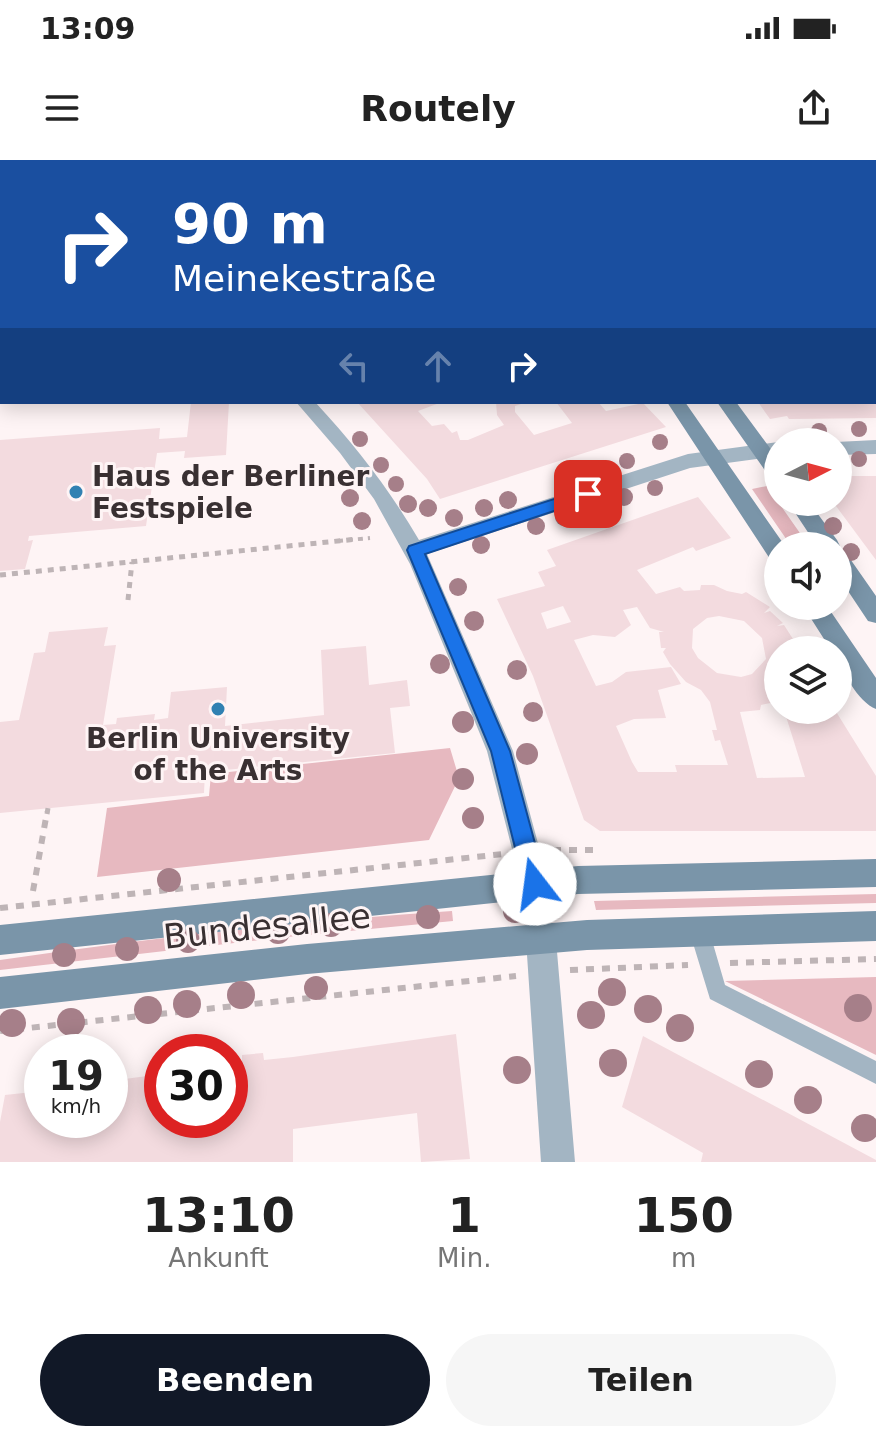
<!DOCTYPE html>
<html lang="de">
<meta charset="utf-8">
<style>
:root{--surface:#fff;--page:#f6f6f6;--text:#222;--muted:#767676;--accent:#111827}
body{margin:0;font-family:"DejaVu Sans",sans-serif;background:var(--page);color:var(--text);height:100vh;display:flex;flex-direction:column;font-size:30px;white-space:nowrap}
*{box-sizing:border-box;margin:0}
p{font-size:26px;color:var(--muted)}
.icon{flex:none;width:44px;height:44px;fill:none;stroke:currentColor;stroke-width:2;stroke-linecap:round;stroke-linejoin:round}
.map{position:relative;height:1002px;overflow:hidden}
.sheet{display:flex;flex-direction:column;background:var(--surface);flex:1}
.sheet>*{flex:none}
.banner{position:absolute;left:0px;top:0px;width:876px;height:244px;box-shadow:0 4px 20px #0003;background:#1a4fa0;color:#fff;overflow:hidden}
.needle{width:52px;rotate:84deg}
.controls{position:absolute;left:764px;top:268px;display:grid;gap:16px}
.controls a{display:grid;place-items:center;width:88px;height:88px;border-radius:50%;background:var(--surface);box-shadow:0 4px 20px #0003;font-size:40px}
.speed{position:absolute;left:24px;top:874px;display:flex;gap:16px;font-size:40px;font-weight:700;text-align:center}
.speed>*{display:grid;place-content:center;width:104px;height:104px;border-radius:50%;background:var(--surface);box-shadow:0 4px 20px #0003;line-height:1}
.speed small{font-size:20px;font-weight:400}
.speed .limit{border:12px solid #d22;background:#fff;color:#111}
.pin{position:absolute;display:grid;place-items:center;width:68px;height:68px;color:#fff;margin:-34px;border-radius:16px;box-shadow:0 4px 12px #0006}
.me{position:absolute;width:88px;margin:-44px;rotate:345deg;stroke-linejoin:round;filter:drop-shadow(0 0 6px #0008)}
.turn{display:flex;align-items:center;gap:28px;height:168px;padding:0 40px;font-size:36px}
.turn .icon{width:104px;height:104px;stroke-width:2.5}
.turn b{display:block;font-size:56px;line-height:68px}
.lanes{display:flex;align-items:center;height:76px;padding:0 40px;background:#0003;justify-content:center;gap:40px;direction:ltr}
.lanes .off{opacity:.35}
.eta{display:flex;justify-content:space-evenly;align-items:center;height:136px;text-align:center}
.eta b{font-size:48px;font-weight:600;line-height:56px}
.primary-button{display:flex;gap:16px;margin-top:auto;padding:16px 40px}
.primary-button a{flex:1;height:92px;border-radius:48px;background:var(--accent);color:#fff;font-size:32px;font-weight:600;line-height:92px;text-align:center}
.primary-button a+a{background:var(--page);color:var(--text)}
.status{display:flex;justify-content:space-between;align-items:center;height:56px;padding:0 40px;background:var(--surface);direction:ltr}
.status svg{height:22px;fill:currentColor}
header{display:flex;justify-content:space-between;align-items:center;height:104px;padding:0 40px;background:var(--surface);font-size:36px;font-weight:600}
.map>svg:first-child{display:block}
.green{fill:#e7b9c0}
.building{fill:#f3dbdf;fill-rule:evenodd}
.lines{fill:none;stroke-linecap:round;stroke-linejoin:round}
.path-far3{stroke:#beb4b6;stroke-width:3;stroke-dasharray:4 4;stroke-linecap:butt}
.path-far2{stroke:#beb4b6;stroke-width:4;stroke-dasharray:5 5;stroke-linecap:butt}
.path-far1{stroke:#beb4b6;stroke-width:5;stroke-dasharray:6 6;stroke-linecap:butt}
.path{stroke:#beb4b6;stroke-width:6;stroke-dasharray:8 8;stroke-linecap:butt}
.service{fill:#a3b5c3;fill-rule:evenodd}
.minor{fill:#a3b5c3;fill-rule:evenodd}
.secondary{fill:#7a95a9;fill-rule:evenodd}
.tree{fill:#a67f89}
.route{fill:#1a73e8;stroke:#114b97;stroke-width:2}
.poi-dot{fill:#3181b2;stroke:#fef4f5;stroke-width:3}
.labels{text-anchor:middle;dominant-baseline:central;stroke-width:6;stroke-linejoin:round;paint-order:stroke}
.poi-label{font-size:28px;font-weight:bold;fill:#393032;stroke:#fef4f5;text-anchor:start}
.near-street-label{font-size:34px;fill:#393032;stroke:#fef4f5}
</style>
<div class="status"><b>13:09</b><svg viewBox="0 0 49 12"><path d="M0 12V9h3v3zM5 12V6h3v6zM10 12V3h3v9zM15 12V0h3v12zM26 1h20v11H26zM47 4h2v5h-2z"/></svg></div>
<header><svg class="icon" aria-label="menu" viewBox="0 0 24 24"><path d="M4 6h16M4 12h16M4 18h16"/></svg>Routely<svg class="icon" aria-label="share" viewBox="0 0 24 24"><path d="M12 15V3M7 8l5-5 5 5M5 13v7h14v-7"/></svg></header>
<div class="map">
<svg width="876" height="1002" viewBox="0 0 876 1002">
<rect width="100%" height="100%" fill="#fef4f5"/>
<path class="green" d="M767 326 809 386H791L752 329Z
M450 588 459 618 429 680 97 717 107 648 209 636 211 614Z
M876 734V743L596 750 594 741Z
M452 751 453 761 287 777 0 810V800C149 778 301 761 452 751Z
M876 817V895L725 821Z"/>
<path class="building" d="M191 242H229L226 295 184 298 185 291 157 293 146 366 29 376 28 381 33 380 25 409 0 411V280L160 268 159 279 187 277Z
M357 242H442L418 251 432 266 444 264 452 273 457 271 460 280H468L504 265 497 255 496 242H527L515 246V252L534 275 572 263 556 242H598L606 251 643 243 666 267 440 339 427 319Z
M758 242H876V258L789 259 787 256 770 259Z
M838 316H876V400L833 342H838Z
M698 337 731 378 696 391 693 387 637 410 656 434 680 427 684 431 700 430 701 425H714L727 431 742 434 746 432 770 447 764 453 770 451 783 463 777 466 784 465 793 479 787 481 795 482 797 490H778V544L775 542 761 545 760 550 740 552 757 618 805 617 784 550H835L876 616V671H600L584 660 533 516 497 439 545 426 538 412 556 406 547 390ZM563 446 571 462 547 469 541 453ZM637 447 650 468 664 472H659L661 488H666L663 492 670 504 686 522 701 530 710 542 717 570H712L715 581 720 580 728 605H675L677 612H638L632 602 616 566 634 559 666 558 658 530 681 524 671 507 626 512 612 522 596 526 574 480 593 475 615 477 631 465 623 450ZM719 456 744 461 762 478 766 499 752 514 741 517 717 513 698 498 692 488 693 469 707 458Z
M108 467 104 486 116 485 103 565 116 564 117 558 155 554 154 560 168 558 171 532 227 527 225 566 324 555 321 490 366 486 369 525 407 520 410 546 390 548 395 593 205 612 204 633 0 653V562L19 560 34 493 45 492 49 472Z
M456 874 470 999 421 1002 417 953 293 969V1002H0V962L5 935 42 931V960H110V921L162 914V960H230V905L242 903V895L263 893 264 900 293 897Z
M643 876 876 1000V1002H701L703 993 622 947Z"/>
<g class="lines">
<path class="path-far3" d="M684 2 688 0"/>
<path class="path-far2" d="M338 381 370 378"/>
<path class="path-far1" d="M0 415 358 379
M128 440 132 402
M47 654 48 648"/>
<path class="path" d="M553 690H599
M33 731 47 652
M0 748 503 694
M730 803 876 799
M570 810 688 805
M0 871 516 816"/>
<path class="service" d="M699 760 706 763 709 770 725 825 876 901V924L710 839 689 770 692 763Z"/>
<path class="minor" d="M40 0H54V2H40Z
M874 81H876V89H874Z
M2 100V110L0 111V101Z
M0 165H2L0 177Z
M296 242H315C356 286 389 329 419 380L688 294 778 282V296L690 308 427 394 513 591 549 724 545 734 535 738 525 734 521 724 487 591 410 404 374 339 340 293Z
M876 280V294L838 295 836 282Z
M541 765 552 769 556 780 575 1002H541L526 780 530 769Z"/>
<path class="secondary" d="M515 0H529L530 2H516Z
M545 0H559L561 2H547Z
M667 242H685L785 386H778V401L770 399Z
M717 242H736L778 299V321L771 319Z
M788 342H809L837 380 840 386 838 389V386H817Z
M838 391 846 393 876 436V463L868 461 838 416Z
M803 446H827L876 518V549C859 543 838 508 838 490H831Z
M876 699V727L578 734 0 795V765L578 706Z
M876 751V781L587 790 307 814 0 849V817L307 784 587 760Z"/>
</g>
<g class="tree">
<circle cx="859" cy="269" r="8"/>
<circle cx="819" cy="271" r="8"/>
<circle cx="360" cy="279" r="8"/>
<circle cx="660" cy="282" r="8"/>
<circle cx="859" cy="299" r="8"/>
<circle cx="627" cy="301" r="8"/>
<circle cx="381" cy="305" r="8"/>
<circle cx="598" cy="311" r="8"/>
<circle cx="396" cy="324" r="8"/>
<circle cx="655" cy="328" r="8"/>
<circle cx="624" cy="337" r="9"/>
<circle cx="350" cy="338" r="9"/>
<circle cx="508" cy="340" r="9"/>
<circle cx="408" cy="344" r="9"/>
<circle cx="595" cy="347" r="9"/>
<circle cx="428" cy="348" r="9"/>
<circle cx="484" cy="348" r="9"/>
<circle cx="564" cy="357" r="9"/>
<circle cx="454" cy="358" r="9"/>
<circle cx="362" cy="361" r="9"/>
<circle cx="536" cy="366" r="9"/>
<circle cx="833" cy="366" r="9"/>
<circle cx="481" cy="385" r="9"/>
<circle cx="851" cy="392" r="9"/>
<circle cx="458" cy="427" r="9"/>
<circle cx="474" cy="461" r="10"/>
<circle cx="440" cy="504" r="10"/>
<circle cx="517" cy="510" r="10"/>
<circle cx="533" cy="552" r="10"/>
<circle cx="463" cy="562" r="11"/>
<circle cx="527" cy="594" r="11"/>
<circle cx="463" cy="619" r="11"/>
<circle cx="473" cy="658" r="11"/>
<circle cx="169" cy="720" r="12"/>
<circle cx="515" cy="751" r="12"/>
<circle cx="428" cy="757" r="12"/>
<circle cx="331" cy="765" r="12"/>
<circle cx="278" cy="772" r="12"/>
<circle cx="188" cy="781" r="12"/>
<circle cx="127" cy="789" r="12"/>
<circle cx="64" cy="795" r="12"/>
<circle cx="316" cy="828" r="12"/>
<circle cx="612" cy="832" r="14"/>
<circle cx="241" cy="835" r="14"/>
<circle cx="187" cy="844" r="14"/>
<circle cx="858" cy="848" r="14"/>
<circle cx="648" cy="849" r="14"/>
<circle cx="148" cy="850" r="14"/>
<circle cx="591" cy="855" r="14"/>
<circle cx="71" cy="862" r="14"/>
<circle cx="12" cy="863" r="14"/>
<circle cx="680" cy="868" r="14"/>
<circle cx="613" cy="903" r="14"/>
<circle cx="517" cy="910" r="14"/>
<circle cx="759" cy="914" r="14"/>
<circle cx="808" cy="940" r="14"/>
<circle cx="865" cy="968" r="14"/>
</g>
<path class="route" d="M588 328 596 334 593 338 425 394 510 591 546 724 543 732 535 735 528 732 524 724 491 591 407 390 409 386Z"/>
<g class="poi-dot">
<circle cx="76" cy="332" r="8"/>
<circle cx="218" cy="549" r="8"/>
</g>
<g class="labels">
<g class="poi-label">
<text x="92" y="316">Haus der Berliner<tspan x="92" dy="32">Festspiele</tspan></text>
<text x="218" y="578" text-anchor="middle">Berlin University<tspan x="218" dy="32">of the Arts</tspan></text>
</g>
<g class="near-street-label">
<text transform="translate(267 766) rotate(-6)">Bundesallee</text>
</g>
</g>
</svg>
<div class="controls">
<a><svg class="needle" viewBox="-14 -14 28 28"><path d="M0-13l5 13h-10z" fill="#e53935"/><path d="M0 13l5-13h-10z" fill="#767676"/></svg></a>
<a><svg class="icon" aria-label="sound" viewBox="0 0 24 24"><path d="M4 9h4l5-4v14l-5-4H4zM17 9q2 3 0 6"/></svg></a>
<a><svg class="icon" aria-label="layers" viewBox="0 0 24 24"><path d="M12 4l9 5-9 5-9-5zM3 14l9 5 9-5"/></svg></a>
</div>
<div class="speed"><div>19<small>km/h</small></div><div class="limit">30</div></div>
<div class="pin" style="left:588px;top:334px;background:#d93025"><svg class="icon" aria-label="arrive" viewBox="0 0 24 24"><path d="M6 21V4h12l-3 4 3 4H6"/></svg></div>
<svg class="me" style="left:535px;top:724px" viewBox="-20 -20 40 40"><circle r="19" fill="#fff"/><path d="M0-13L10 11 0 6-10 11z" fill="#1a73e8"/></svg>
<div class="banner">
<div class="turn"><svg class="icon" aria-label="right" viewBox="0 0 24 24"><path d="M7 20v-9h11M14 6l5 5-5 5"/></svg><div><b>90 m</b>Meinekestraße</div></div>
<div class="lanes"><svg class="icon off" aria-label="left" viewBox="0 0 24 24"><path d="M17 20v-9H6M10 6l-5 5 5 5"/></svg><svg class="icon off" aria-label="ahead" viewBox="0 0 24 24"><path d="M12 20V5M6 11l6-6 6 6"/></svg><svg class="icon" aria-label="right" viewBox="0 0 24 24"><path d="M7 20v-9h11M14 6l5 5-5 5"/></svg></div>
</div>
</div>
<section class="sheet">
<div class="eta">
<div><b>13:10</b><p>Ankunft</p></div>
<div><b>1</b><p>Min.</p></div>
<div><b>150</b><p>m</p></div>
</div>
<div class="primary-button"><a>Beenden</a><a>Teilen</a></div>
</section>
